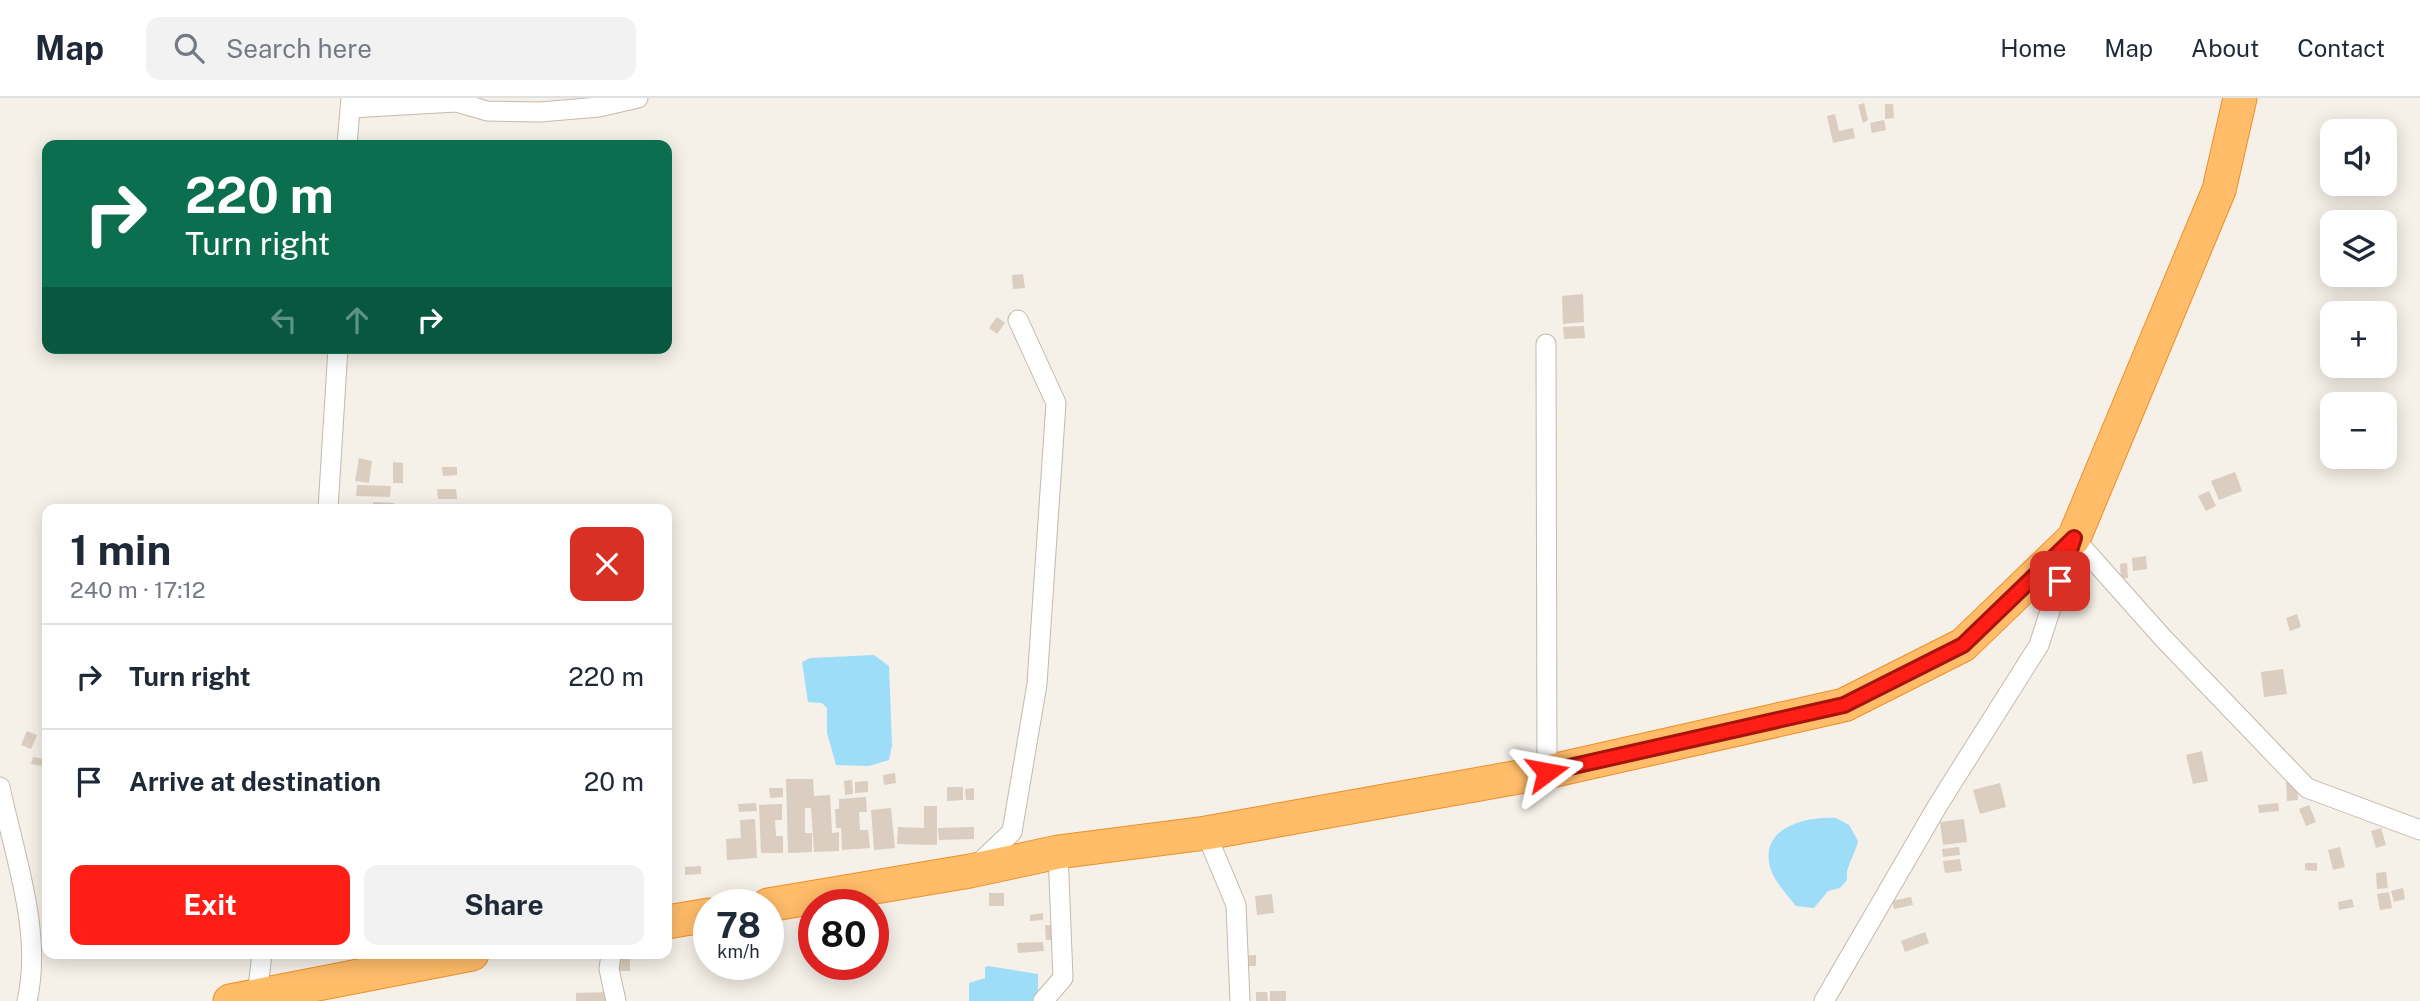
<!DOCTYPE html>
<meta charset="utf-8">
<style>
:root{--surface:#fff;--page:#f2f2f3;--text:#1f2937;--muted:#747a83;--line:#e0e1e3;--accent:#ff1e15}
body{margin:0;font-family:"Public Sans",sans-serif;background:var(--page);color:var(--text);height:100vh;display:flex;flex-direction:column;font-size:26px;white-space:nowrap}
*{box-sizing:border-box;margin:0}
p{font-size:23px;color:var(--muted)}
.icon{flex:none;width:38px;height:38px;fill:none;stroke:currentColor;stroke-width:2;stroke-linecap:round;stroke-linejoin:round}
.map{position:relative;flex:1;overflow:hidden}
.panel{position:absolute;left:42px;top:406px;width:630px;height:455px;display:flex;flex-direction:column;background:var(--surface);border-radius:14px;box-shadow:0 4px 18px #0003}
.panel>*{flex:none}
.hud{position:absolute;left:42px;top:42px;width:630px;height:214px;border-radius:14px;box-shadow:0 4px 18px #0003;background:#0b6e4f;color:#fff;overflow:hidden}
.tools{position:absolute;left:2320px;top:21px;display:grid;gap:14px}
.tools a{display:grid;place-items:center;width:77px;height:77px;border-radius:14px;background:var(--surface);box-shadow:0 4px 18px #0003;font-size:35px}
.speed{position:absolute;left:693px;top:791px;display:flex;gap:14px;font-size:35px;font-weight:700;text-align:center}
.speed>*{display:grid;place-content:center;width:91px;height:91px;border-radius:50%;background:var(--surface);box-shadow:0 4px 18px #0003;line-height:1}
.speed small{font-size:18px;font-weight:400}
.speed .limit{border:10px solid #d22;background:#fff;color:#111}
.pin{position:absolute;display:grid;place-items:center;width:60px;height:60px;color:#fff;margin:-30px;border-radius:14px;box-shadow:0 4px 10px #0006}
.me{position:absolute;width:77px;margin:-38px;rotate:77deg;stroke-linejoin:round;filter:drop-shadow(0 0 5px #0008)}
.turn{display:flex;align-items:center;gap:24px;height:147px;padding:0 28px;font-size:32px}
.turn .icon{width:91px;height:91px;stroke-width:2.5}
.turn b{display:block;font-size:49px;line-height:60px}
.lanes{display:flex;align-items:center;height:66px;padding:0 28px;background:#0003;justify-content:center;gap:35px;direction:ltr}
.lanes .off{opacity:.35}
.round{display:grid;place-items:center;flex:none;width:74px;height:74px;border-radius:14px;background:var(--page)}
.headline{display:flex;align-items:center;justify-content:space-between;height:119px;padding:0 28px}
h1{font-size:42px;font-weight:700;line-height:52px}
.action{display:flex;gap:14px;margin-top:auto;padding:14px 28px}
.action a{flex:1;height:80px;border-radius:14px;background:var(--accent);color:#fff;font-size:28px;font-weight:700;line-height:80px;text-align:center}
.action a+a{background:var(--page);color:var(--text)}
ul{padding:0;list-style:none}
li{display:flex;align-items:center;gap:21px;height:105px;padding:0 28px;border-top:2px solid var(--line)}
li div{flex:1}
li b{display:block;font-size:26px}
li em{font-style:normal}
header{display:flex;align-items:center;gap:42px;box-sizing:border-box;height:98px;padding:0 35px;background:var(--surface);border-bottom:2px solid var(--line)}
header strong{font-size:33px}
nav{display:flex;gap:38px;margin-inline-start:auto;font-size:24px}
.search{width:490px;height:63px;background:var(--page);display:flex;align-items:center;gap:18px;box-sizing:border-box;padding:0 24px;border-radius:14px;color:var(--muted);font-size:26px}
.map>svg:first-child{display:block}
.water{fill:#9eddf8}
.building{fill:#dbcdbf}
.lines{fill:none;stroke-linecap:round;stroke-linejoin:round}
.street-casing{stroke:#c5b9ac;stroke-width:21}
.highway-casing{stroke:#ee8f29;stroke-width:35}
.street{stroke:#fff;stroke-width:19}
.highway{stroke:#ffbc69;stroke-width:33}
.route-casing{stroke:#a6140e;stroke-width:18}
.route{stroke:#ff1e15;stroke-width:12}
</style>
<header>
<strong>Map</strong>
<div class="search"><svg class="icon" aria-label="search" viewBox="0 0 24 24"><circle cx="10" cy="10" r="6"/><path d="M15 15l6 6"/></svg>Search here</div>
<nav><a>Home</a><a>Map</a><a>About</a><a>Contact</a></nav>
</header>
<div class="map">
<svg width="2420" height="903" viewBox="0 0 2420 903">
<rect width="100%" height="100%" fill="#f5f0e8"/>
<path class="water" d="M874 557 889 568 892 647 889 662 869 668 836 667 827 635V610L822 605 808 604 802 564 810 560Z
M1836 720 1849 727 1858 743C1855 758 1845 768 1847 782L1840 790 1828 793 1814 810 1796 808C1788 798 1775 784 1771 772 1757 730 1805 718 1836 720Z
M988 868 1038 876V900L1032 903H969V885L985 880V869Z"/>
<path class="building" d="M1864 5 1868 22 1863 25 1858 7Z
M1885 6H1893L1894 20 1885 21Z
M1835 16 1839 33 1853 30 1855 40 1833 45 1827 18Z
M1884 22 1886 32 1872 35 1870 25Z
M1023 176 1025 190 1013 191 1012 177Z
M1583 196 1584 224 1563 226 1562 198Z
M997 219 1005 225 997 236 989 230Z
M1584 228 1585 240 1564 241 1563 229Z
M359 360 372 363 369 385 355 383Z
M393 364 403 365V385H393Z
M442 369H457V377L443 378Z
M2235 374 2242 393 2219 402 2211 383Z
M357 387 391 388 390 399 356 398Z
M437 391H456L457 401H438Z
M2209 393 2216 408 2206 413 2198 398Z
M373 404 394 405V411H373Z
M2146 458 2147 471 2133 473 2132 460Z
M2127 465 2128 480H2121L2120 466Z
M2297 516 2301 529 2290 533 2286 520Z
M2283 571 2287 596 2264 599 2261 574Z
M27 633 37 637 31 651 21 647Z
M2202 653 2208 683 2193 686 2186 657Z
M33 659 43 661 41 668 31 666Z
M895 675 896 685 884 687 883 677Z
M786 681H813L814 698 830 697 832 735 839 734V753L814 754 811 710H805V735H812V754L788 755Z
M852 682 853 696 845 697 844 683Z
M868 683V694L855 695V684Z
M2297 683 2298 702 2287 703 2286 684Z
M2000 685 2006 709 1980 716 1973 692Z
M947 689H963V702L947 703Z
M769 690H783V699L770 700Z
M974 690V702H966L965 691Z
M866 699 867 714H859L860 732H868L870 750 842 752 841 730H836L835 711H839V701Z
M756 705 757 713 739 714 738 706Z
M2278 705 2279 713 2259 715 2258 707Z
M782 706V722H775L776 738H783V755H761L759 707Z
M2309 707 2316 724 2306 728 2299 711Z
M924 708H937V747L897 746 898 729 924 730Z
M891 710 895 750 874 752 871 712Z
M755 721 757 760 727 762 726 741 741 740 740 722Z
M1964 721 1967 744 1943 747 1940 724Z
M974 729V741L939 742 938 730Z
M2381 730 2386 747 2376 750 2371 733Z
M1959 749 1960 757 1943 759 1942 751Z
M2340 749 2345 769 2333 772 2328 752Z
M1960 761 1962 773 1945 775 1943 763Z
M2305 765H2317V773L2305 772Z
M701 768V776L685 777V769Z
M2386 774 2388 790 2377 791 2376 775Z
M2403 790 2405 801 2394 804 2391 793Z
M43 791 47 792V812L42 811Z
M2389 794 2392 810 2380 812 2377 796Z
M989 795H1004V808H989Z
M1272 796 1274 815 1257 817 1255 798Z
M1911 799 1913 807 1894 811 1892 803Z
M2352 801 2354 809 2339 812 2338 804Z
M1043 815V822L1030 823V817Z
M1045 827H1055V842H1046Z
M1925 834 1929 845 1905 854 1901 843Z
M1043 844 1044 853 1018 855 1017 845Z
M1256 857V868H1242V858Z
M615 860H630V873H615Z
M827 866H863V870L828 875Z
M1270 893H1286V903H1270Z
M610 894V903H576V895Z
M1256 894H1267L1268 903H1256Z"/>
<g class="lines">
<g class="street-casing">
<path id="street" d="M350 10 456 4 487 13 540 14 599 9 638 0
M347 47 351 0
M1546 246 1547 674
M328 411 338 250
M2074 440 2163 540 2307 690 2420 732
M0 689C14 757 43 834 27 903
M1206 735 1236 807 1240 903
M976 768 1012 734 1037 586 1056 305 1018 222
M611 856 609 871 616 903
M257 898 262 856
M1043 903 1063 880 1058 754
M1824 903 1938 707 2039 547 2070 451"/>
</g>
<g class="highway-casing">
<path id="highway" d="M768 807 970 773 1058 754 1206 735 1547 674 1844 607 1963 547 2074 440 2219 92 2240 0
M667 824 709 817
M230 903 472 856"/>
</g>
<use href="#street" class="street"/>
<use href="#highway" class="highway"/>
</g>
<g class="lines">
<g class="route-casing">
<path id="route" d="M1547 674 1844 607 1963 547 2074 440 2060 483"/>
</g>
<use href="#route" class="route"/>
</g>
</svg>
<div class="tools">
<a><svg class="icon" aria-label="sound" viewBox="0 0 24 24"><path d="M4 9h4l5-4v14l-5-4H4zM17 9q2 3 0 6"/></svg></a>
<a><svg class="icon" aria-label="layers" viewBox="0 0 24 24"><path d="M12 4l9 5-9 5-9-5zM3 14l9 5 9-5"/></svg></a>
<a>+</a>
<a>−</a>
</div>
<div class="speed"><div>78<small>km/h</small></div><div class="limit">80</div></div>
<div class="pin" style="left:2060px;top:483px;background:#d93025"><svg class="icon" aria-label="arrive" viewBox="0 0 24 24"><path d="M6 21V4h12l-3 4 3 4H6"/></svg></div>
<svg class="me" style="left:1547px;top:674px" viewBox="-20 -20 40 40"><path d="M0-17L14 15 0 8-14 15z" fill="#ff1e15" stroke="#fff" stroke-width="4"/></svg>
<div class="hud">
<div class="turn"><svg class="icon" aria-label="right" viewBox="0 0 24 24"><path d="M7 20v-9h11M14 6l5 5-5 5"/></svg><div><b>220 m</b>Turn right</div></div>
<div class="lanes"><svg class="icon off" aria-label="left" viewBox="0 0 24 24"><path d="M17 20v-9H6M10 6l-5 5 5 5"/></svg><svg class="icon off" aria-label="ahead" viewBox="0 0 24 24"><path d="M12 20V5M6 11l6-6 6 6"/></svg><svg class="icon" aria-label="right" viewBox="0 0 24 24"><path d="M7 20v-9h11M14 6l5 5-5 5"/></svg></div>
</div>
<section class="panel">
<div class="headline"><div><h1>1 min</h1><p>240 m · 17:12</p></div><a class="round" style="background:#d93025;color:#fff"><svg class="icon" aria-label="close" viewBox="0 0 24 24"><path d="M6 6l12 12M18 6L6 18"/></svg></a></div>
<ul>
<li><svg class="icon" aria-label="right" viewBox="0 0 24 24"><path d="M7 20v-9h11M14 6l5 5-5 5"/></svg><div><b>Turn right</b></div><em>220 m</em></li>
<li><svg class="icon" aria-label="arrive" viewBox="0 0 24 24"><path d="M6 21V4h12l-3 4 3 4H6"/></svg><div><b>Arrive at destination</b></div><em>20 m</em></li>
</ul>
<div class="action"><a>Exit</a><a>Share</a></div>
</section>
</div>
